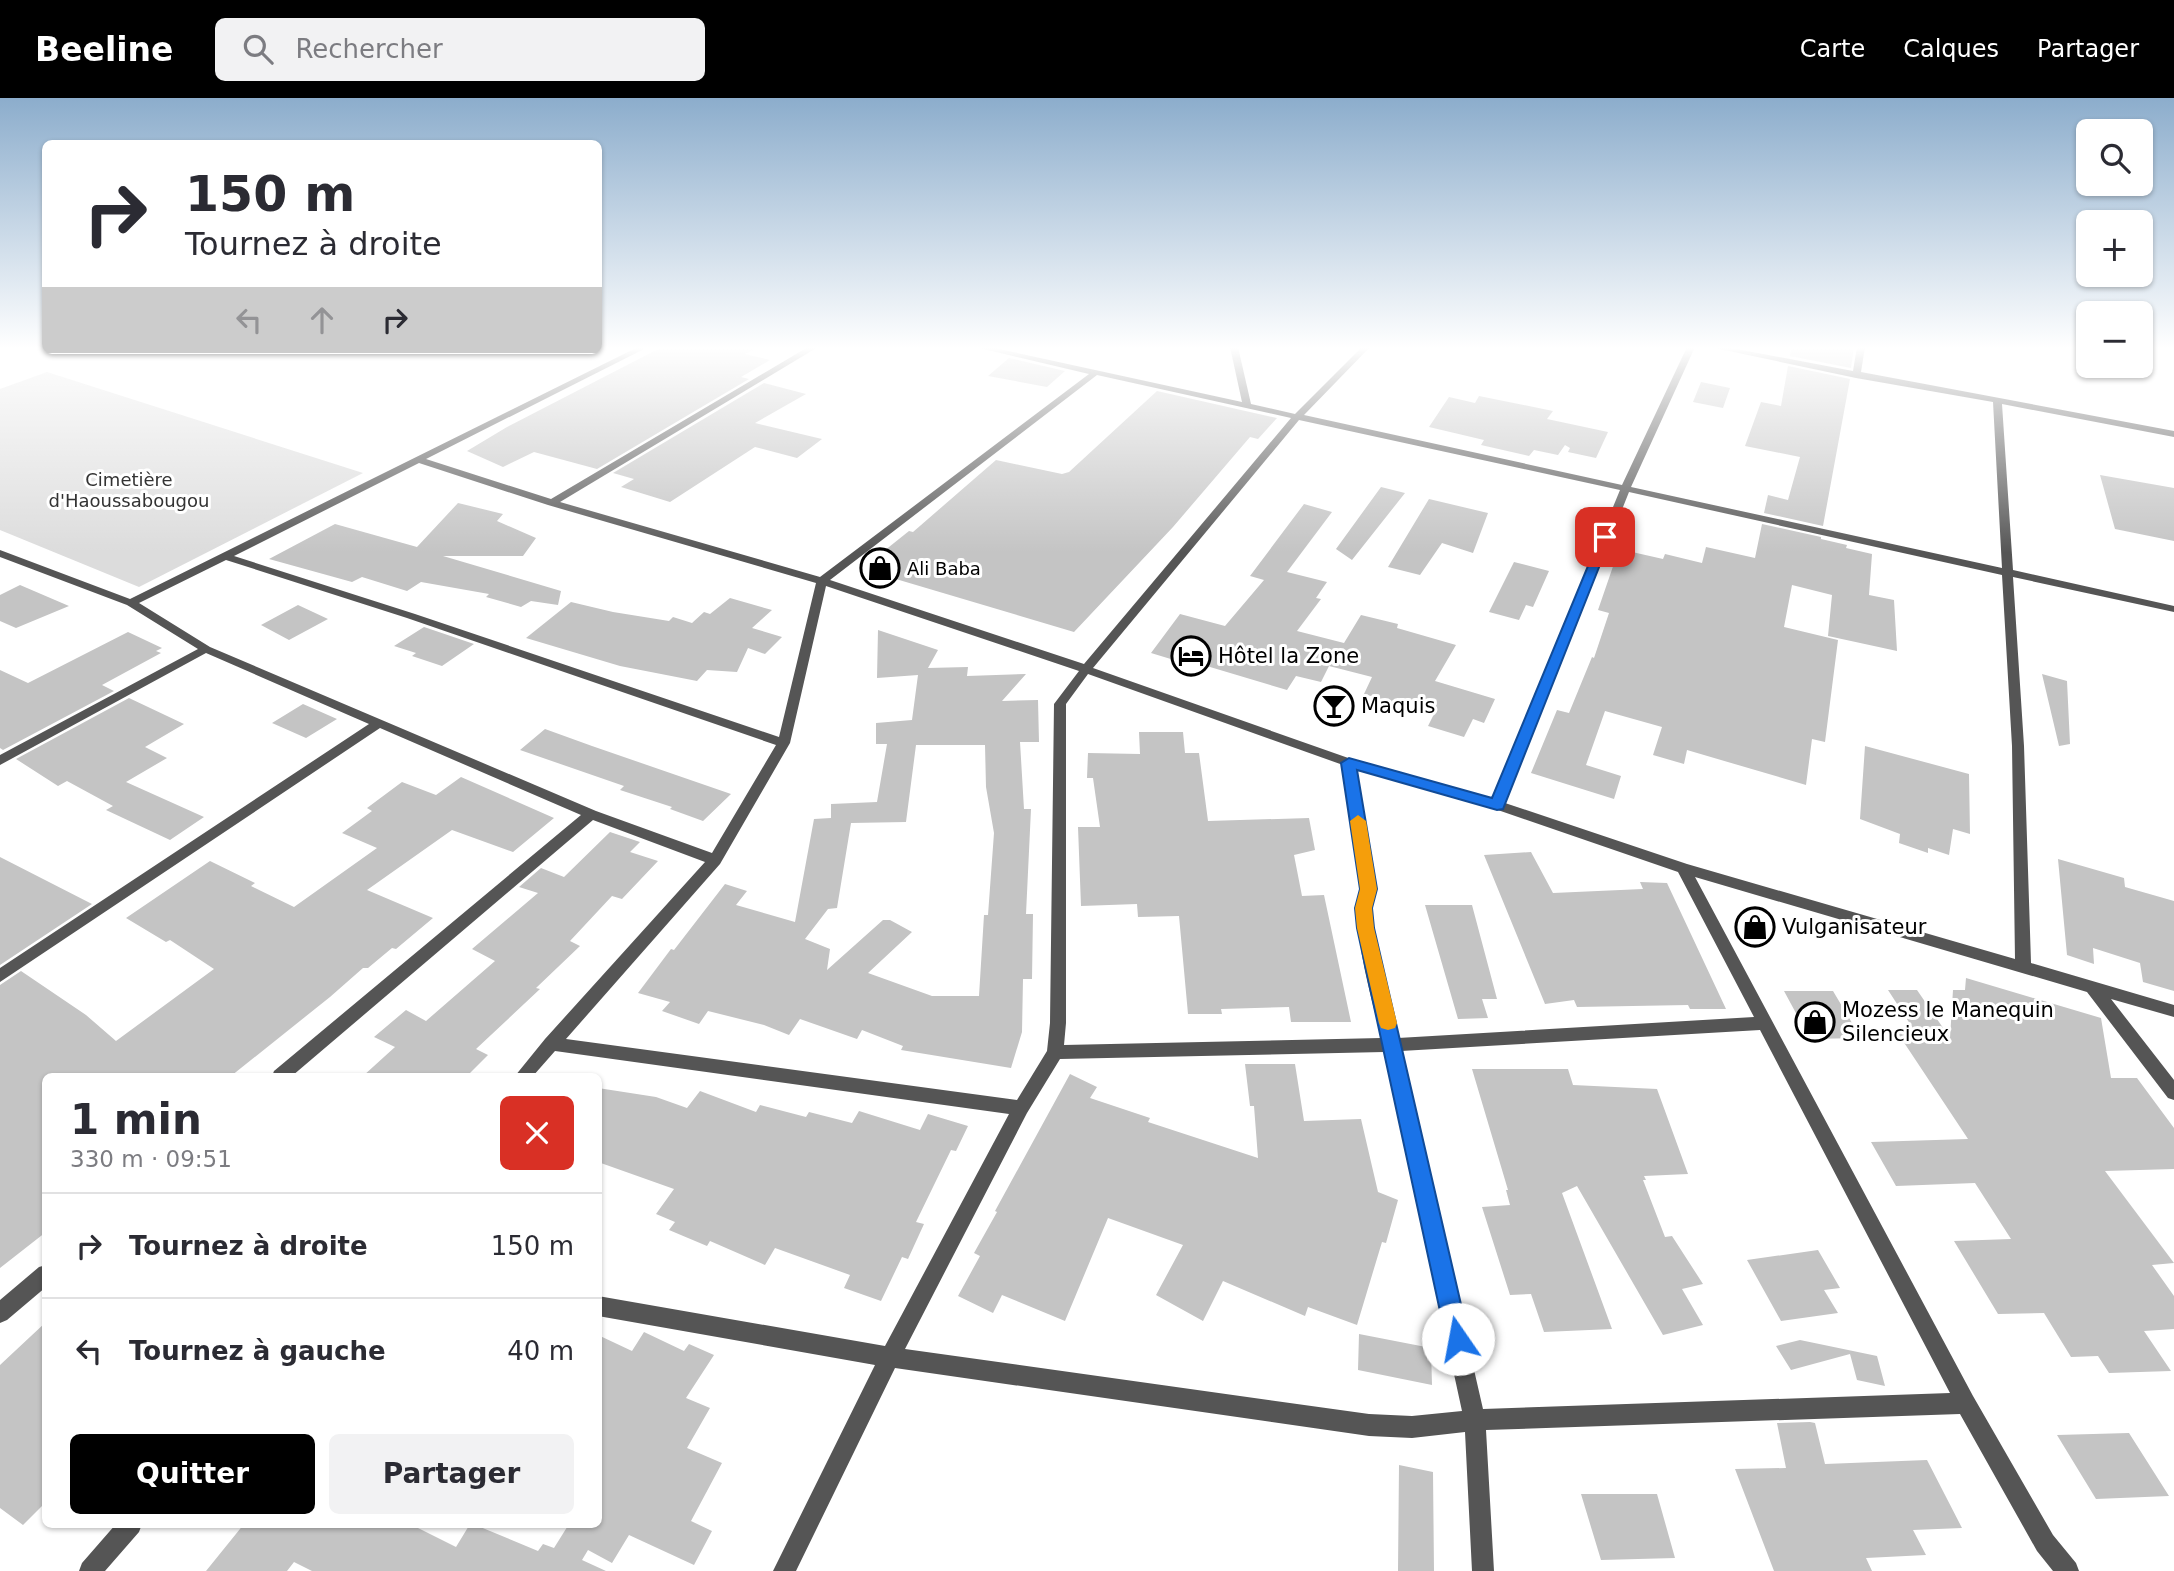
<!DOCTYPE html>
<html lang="fr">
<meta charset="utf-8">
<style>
:root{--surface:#fff;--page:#f2f2f3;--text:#2b2b33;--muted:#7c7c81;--line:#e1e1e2;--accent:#000}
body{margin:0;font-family:"DejaVu Sans",sans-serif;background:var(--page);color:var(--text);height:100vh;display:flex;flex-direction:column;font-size:26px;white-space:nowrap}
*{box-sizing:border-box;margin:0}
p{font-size:23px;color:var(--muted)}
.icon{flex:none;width:38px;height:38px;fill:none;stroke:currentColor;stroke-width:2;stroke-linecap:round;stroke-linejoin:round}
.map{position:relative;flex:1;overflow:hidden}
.sheet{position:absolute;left:42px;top:975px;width:560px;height:455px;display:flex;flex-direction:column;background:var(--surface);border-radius:10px;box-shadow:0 2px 5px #0004}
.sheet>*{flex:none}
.top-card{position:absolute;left:42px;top:42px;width:560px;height:214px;border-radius:10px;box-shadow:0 2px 5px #0004;background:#fff;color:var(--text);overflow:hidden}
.buttons{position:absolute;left:2076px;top:21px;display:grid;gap:14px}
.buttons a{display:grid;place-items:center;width:77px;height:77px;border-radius:10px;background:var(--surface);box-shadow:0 2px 5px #0004;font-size:35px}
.pin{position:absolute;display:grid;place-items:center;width:60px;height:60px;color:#fff;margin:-30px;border-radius:14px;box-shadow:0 4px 10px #0006}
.me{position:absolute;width:77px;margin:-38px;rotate:348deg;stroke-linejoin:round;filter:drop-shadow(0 0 5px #0008)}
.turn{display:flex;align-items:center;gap:24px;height:147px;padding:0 28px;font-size:32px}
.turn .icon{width:91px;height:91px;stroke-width:2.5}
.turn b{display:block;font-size:49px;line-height:60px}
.lanes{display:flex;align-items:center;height:66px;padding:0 28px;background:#0003;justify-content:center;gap:35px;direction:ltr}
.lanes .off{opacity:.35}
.round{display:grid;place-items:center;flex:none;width:74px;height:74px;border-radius:10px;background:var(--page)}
.head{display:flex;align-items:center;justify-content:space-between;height:119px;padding:0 28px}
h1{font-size:42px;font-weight:700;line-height:52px}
.cta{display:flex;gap:14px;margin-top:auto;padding:14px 28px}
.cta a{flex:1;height:80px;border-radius:10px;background:var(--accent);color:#fff;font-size:28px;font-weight:700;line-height:80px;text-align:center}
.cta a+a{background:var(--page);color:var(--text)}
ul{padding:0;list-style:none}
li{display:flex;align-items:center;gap:21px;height:105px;padding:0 28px;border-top:2px solid var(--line)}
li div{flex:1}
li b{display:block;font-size:26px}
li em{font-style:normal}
header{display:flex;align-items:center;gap:42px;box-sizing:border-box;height:98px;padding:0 35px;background:var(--accent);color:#fff}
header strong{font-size:33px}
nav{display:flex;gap:38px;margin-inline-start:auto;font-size:24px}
.search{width:490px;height:63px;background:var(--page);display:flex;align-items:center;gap:18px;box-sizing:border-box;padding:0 24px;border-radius:10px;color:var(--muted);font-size:26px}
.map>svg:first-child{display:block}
.green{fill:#dcdcdc}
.building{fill:#c4c4c4;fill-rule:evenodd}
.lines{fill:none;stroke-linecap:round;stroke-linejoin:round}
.street{fill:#555;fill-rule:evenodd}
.route{fill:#1a73e8;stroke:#114b97;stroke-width:2}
.slow{fill:#f59e0b}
.labels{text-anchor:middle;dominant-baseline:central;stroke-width:6;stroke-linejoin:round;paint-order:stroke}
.far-park-label{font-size:18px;fill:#333;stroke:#fff}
.far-poi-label{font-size:18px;fill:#000;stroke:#fff;text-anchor:start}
.poi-label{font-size:21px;fill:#000;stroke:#fff;text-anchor:start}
</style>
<header>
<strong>Beeline</strong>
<div class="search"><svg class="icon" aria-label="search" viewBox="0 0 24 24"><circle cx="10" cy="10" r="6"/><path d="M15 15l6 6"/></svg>Rechercher</div>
<nav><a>Carte</a><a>Calques</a><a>Partager</a></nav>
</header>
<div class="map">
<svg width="2174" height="1473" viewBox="0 0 2174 1473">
<rect width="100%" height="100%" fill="#fff"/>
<path class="green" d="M47 274 363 375 139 489 0 432V291Z"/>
<path class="building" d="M662 249H759L745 256 770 262 741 279 749 281 597 371 534 354 503 369 467 353 507 329Z
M1792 249H1854L1851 270 1790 258Z
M1009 260 1022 263 1065 273 1047 289 988 278Z
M1788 268 1850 281 1823 428 1764 415 1768 397 1788 402 1800 359 1745 348 1761 304 1781 308Z
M1701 284 1730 290 1723 310 1693 304Z
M764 285 806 296 755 325 822 341 797 360 755 349 670 404 621 389 634 381 613 375Z
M1157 293 1277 320 1258 341 1250 339 1173 429 1074 534 879 476V457L909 433 913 434 996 362 1062 376 1069 374Z
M1479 298 1553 313 1547 321 1608 334 1596 360 1568 354 1570 350 1565 347 1558 357 1534 352 1529 358 1481 347 1484 342 1429 329 1449 299 1475 305Z
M2100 377 2174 390V443L2115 431Z
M1381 389 1405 395 1352 462 1336 451Z
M1429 401 1488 415 1473 455 1442 445 1420 477 1388 469Z
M458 405 503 416 497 423 536 440 523 458H443L561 493 558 507 531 503 521 509 486 499 489 496 421 484 407 493 362 479 352 484 269 461 335 426 417 449Z
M1304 406 1332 414 1287 474 1327 484 1316 500 1321 501 1297 533 1344 545 1361 517 1398 526 1397 530 1456 547 1435 583 1495 601 1484 625 1473 621 1464 639 1428 628 1434 616 1364 596 1372 579 1329 568 1321 584 1296 578 1287 592 1200 566 1197 569 1151 555 1180 516 1225 528 1264 482 1250 478Z
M1762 426 1821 439V441L1847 447 1846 450 1872 456 1869 497 1894 502 1897 553 1828 538 1832 497 1792 487 1784 529 1838 542 1825 644 1812 641 1806 687 1687 652 1684 666 1653 657 1662 629 1605 613 1586 667 1621 678 1614 701 1531 675 1557 612 1569 615 1592 559 1594 560 1609 515 1598 512 1619 451 1663 461 1665 456 1702 465 1706 449 1755 460Z
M1514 464 1549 473 1533 509 1526 507 1519 522 1489 514Z
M20 487 69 508 16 530 0 523V497Z
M730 500 772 512 752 530 782 539 765 556 748 550 737 574 707 572 697 583 620 568 526 540 571 504 613 514 669 523 673 519 692 525 704 514 710 516Z
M298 507 328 521 289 542 261 527Z
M424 529 430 531 474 546 442 568 412 558 416 555 394 548Z
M878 532 938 552 928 570 968 569 967 578 1026 576 1002 603 1038 602 1039 644H1020L1024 711H1031L1026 816H1033L1032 881H1023L1022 934 1011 970 901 952 903 948 862 932 857 941 800 921 789 937 764 927 708 913 699 926 662 913 670 904 638 895 671 851 674 852 725 786 747 793 736 807 795 824 814 721 831 720V706L877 704 887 646H876V625L912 622 918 577 877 580ZM916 647H985L986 689 994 735 988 817H984L979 898H932L868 875 912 834 890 822H883L827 872 830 851 805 841 828 811 837 810 851 725 906 724Z
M128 534 162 550 156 553 161 555 102 587 114 593 3 652 0 650V572L28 585Z
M2042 576 2067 583 2070 646 2059 648Z
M129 600 184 626 145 649 167 660 126 684 204 719 170 742 106 712 113 708 67 683 58 688 16 661Z
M303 606 337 621 306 640 272 625Z
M545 631 592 648 731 696 703 723 670 711 672 709 620 692 624 688 520 652Z
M1139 634H1183L1185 655H1199L1208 723 1309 720 1315 752 1294 757 1302 798 1324 797 1351 924H1291L1289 909 1221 911 1222 916H1188L1179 818 1138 819 1137 806 1081 808 1078 729H1100L1093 680H1087L1088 655 1140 656Z
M1865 648 1969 676 1970 736 1953 731 1949 757 1928 750V755L1899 745 1900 736 1860 721Z
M461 679 554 720 513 754 452 732 367 792 433 820 396 851 392 850 368 870H363L330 899 231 978H46V1134L0 1170V887L21 873 86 917 116 943 214 871 170 842 166 844 126 820 210 763 255 785 251 788 294 809 377 750 342 735 372 713 367 710 402 684 436 697Z
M610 734 640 744 630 754 658 763 622 801 612 798 570 843 580 848 536 890 540 891 476 951 488 957 467 978H363L395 949 374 939 406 912 426 923 495 863 472 851 538 795 519 789 541 770 564 779Z
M1531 754 1553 795 1643 791 1640 784 1667 785 1726 911H1690L1688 907 1577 909 1574 902 1545 906 1484 757Z
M0 759 92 806 0 867Z
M2058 761 2124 780 2125 789 2174 803V893L2143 884 2140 865 2093 850 2094 866 2067 857Z
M1425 807H1472L1497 901H1482L1488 920 1458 921Z
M1966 880 2101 920 2111 980H2137L2174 1030V1071L2105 1073 2174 1165 2152 1167 2174 1198V1231L2144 1233 2171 1273 2109 1275 2098 1258 2071 1259 2044 1215 1998 1216 1954 1143 2011 1141 1975 1085 1896 1088 1871 1044 1968 1041 1897 934 1914 932 1888 892H1917L1950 940 1953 892H1965Z
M1784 893H1833L1861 940 1810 941Z
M1245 966H1295L1304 1023 1361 1021 1378 1094 1398 1102 1386 1145 1382 1144 1357 1227 1308 1209 1305 1218 1223 1183 1203 1223 1156 1197 1183 1147 1108 1120 1065 1223 1002 1197 993 1215 958 1198 980 1158 974 1155 997 1114 995 1113 1070 976 1097 989 1090 1000 1150 1020 1148 1024 1258 1060 1254 1008H1250Z
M1472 971H1568L1573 987 1657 991 1688 1076 1644 1078 1646 1082H1643L1665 1139 1672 1138 1703 1186 1682 1191 1703 1227 1663 1237 1577 1088 1562 1095 1612 1231 1544 1234 1531 1196 1510 1197 1482 1109 1510 1107 1506 1092H1508Z
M598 990 656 999 687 1010 700 993 756 1014 760 1007 806 1019 809 1014 852 1025 859 1013 920 1032 928 1016 968 1028 956 1053 951 1052 916 1124 924 1126 908 1161 902 1159 881 1203 844 1190 850 1177 775 1150 765 1167 710 1143 707 1148 669 1132 675 1124 656 1116 674 1091 598 1064Z
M1818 1152 1840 1190 1824 1192 1838 1215 1781 1223 1747 1162Z
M46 1224V1404L23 1427 0 1410V1267Z
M644 1234 684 1253 689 1246 714 1257 686 1300 710 1310 687 1350 722 1365 691 1423 712 1433 694 1467 629 1437 612 1465 588 1452 582 1462 606 1473H312L294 1464 287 1473H206L244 1426H410L456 1449 470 1426H473L538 1453 543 1446 554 1450 569 1426H598V1237L632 1253Z
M1359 1236 1431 1250 1432 1287 1358 1272Z
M1800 1242 1877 1258 1885 1288 1857 1282 1850 1256 1791 1272 1776 1248Z
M1810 1324 1815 1325 1825 1366 1927 1362 1962 1430 1913 1432 1926 1457 1866 1460 1872 1473H1774L1735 1371 1786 1370 1777 1325Z
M2129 1335 2169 1398 2096 1401 2057 1337Z
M1399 1367 1433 1374 1434 1473H1398Z
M1581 1396H1657L1675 1460 1601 1462Z"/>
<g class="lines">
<path class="street" d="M638 249H648L426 361 551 401 808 249H818L560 404 820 479 1089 276 975 249H990L1242 304 1230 249H1238L1251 306 1295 316 1362 249H1370L1304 317 1622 387 1687 249H1695L1631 389 2002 470 1993 304 1856 280 1710 249H1726L1853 273 1857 249H1865L1861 274 2174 333V339L2002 306 2013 472 2174 508V514L2013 479 2024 648 2031 865 2174 907V919L2111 901 2174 982V1002L2168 1000 2087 894 1695 779 1973 1298 2053 1437 2076 1465 2079 1473H2053L2037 1453 1960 1316 1486 1332 1494 1473H1472L1465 1334 1412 1340 1369 1338 895 1270 796 1473H773L875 1267 598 1218V1198L885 1248 1009 1016 555 953 533 978H515L545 941 705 764 593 722 292 978H272L274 973 581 717 380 630 0 884V870L369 626 206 555 0 667V657L198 551 127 507 0 459V452L130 501ZM1097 277 1291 320 1084 566 830 482ZM1299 322 1620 392 1493 701 1354 662 1093 570ZM419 365 548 407 816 485 779 639 415 516 234 458ZM1629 394 2002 477 2012 648 2015 861 1687 766 1505 705ZM226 462 407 520 776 647 712 755 596 713 210 549 139 505ZM826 488 1079 573 1054 606 1050 925 1047 953 1017 1002 566 941 720 766 790 645ZM1088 576 1343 667 1361 791C1351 837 1371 894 1381 940L1064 947 1066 925V606ZM1357 672 1492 710 1678 774 1754 919 1398 940C1387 894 1366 838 1375 791ZM1760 932 1950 1295 1483 1311 1401 953ZM1384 954 1462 1313 1412 1318 1369 1316 905 1251 1027 1015 1060 961Z
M46 1167V1189L7 1222 0 1225V1202L39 1169Z
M116 1426H142L139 1434 105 1473H79L82 1465Z"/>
</g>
<linearGradient id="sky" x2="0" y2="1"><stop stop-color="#8cadcc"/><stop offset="0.55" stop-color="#fff"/><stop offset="1" stop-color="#fff" stop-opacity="0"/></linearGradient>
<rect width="2174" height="455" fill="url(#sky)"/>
<path class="route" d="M1605 436 1611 439 1503 711 1497 712 1357 672 1377 791 1372 810 1374 830 1469 1241 1466 1249 1458 1253 1450 1249 1446 1241 1357 830 1355 810 1360 791 1341 665 1349 660 1492 700 1600 439Z"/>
<path class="slow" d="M1358 717 1366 723 1377 791 1372 810 1374 830 1397 925 1395 930 1388 932 1381 930 1379 925 1357 830 1355 810 1360 791 1350 723Z"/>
<defs>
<g id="shop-ring" transform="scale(2.0125)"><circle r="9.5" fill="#fff" stroke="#000" stroke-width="1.5"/><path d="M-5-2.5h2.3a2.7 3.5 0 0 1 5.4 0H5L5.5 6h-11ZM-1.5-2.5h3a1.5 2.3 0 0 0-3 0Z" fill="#000"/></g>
<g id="hotel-ring" transform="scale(2.0125)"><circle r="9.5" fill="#fff" stroke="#000" stroke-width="1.5"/><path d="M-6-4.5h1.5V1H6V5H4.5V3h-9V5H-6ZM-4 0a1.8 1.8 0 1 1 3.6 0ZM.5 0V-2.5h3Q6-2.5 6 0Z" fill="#000"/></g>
<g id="bar-ring" transform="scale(2.0125)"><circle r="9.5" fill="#fff" stroke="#000" stroke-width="1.5"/><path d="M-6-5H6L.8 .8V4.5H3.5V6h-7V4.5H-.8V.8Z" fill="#000"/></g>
</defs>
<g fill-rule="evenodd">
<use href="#shop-ring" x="880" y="470"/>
<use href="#hotel-ring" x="1191" y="558"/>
<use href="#bar-ring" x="1334" y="608"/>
<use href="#shop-ring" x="1755" y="829"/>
<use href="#shop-ring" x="1815" y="924"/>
</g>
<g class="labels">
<g class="far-park-label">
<text x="129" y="381">Cimetière<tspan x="129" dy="21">d'Haoussabougou</tspan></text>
</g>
<g class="far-poi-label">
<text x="907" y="470">Ali Baba</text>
</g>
<g class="poi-label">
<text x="1218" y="558">Hôtel la Zone</text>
<text x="1361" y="608">Maquis</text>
<text x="1782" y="829">Vulganisateur</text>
<text x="1842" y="912">Mozess le Manequin<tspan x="1842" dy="24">Silencieux</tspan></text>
</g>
</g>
</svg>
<div class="buttons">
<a><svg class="icon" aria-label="search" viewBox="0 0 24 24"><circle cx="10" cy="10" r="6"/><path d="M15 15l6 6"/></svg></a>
<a>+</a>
<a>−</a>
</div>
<div class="pin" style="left:1605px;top:439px;background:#d93025"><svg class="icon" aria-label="arrive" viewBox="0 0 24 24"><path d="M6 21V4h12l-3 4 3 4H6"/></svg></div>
<svg class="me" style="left:1458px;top:1241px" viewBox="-20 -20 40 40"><circle r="19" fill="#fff"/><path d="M0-13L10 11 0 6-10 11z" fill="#1a73e8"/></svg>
<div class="top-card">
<div class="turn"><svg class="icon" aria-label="right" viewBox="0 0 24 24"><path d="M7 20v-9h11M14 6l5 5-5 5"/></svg><div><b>150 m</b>Tournez à droite</div></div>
<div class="lanes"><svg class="icon off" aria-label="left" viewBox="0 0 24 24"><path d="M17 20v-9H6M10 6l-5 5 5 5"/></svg><svg class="icon off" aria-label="ahead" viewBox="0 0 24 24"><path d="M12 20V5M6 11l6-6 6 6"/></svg><svg class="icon" aria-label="right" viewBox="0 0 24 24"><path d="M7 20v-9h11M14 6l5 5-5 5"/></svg></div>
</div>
<section class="sheet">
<div class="head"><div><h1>1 min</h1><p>330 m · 09:51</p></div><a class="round" style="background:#d93025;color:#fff"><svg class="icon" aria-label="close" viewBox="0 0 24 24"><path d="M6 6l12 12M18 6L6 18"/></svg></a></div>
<ul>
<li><svg class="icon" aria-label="right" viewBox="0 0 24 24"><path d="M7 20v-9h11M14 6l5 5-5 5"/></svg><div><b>Tournez à droite</b></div><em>150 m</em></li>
<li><svg class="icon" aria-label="left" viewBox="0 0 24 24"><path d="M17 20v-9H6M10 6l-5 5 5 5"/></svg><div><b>Tournez à gauche</b></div><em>40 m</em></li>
</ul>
<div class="cta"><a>Quitter</a><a>Partager</a></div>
</section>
</div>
